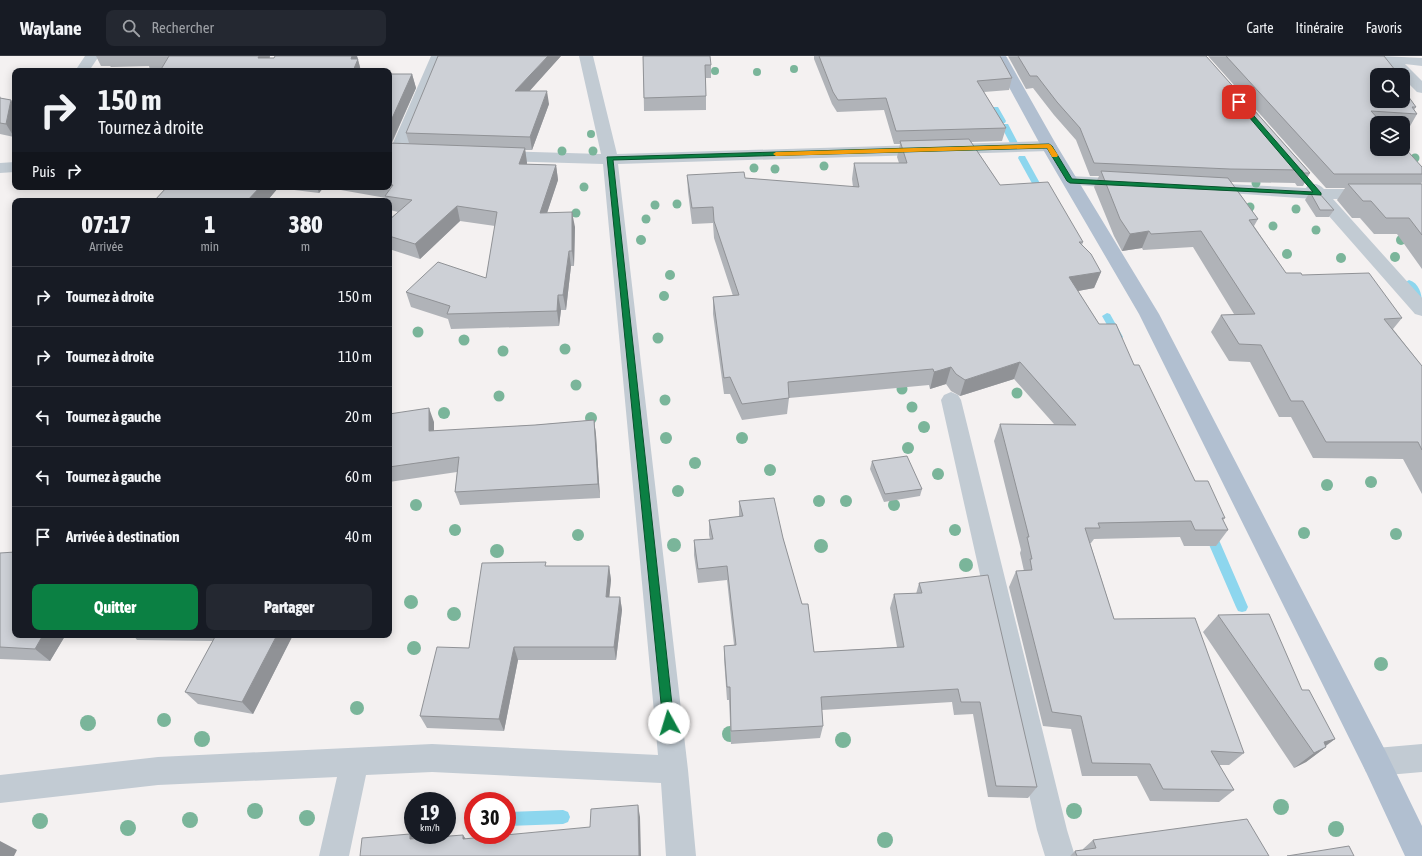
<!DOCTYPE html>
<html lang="fr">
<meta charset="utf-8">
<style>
:root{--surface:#171b24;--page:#242831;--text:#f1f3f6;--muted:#9ea1a6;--line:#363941;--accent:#0b8043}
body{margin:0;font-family:"Asap Condensed",sans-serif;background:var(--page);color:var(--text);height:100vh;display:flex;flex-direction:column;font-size:15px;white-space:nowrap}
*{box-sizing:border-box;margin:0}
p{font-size:13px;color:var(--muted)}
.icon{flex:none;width:22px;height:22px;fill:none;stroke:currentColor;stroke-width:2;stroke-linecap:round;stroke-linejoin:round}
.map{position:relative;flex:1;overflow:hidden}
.sheet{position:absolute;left:12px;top:142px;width:380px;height:440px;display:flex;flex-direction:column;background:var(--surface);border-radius:8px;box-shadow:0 2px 10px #0003}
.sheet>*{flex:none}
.top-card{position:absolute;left:12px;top:12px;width:380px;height:122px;border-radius:8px;box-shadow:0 2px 10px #0003;background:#171b24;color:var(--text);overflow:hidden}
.controls{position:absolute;left:1370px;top:12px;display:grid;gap:8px}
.controls a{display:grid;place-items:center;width:40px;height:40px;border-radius:8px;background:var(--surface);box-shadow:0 2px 10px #0003;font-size:20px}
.speed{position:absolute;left:404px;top:736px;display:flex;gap:8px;font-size:20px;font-weight:700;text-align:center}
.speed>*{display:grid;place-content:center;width:52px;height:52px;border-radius:50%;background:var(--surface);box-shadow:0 2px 10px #0003;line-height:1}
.speed small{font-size:10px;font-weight:400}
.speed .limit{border:6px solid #d22;background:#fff;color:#111}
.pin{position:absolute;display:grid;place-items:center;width:34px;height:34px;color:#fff;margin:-17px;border-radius:8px;box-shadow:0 2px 6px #0006}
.me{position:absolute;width:44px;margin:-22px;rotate:354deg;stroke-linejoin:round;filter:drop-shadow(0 0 3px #0008)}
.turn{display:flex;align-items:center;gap:14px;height:84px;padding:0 20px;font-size:18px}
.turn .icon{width:52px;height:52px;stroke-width:2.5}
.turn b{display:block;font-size:28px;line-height:34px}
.then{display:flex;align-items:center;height:38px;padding:0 20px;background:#0003;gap:8px;font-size:15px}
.eta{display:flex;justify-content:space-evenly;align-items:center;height:68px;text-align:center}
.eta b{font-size:24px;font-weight:800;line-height:28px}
.button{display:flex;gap:8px;margin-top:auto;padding:8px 20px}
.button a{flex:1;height:46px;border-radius:8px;background:var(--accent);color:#fff;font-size:16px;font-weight:800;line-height:46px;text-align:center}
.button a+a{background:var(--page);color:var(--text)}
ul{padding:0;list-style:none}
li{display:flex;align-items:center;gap:12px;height:60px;padding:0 20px;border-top:1px solid var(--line)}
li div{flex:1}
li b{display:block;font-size:15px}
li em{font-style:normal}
header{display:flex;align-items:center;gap:24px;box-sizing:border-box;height:56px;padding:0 20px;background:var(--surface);border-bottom:1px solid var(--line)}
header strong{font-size:19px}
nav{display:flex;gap:22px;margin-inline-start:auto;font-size:14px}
.search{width:280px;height:36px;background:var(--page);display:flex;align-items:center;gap:10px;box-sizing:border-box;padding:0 14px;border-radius:8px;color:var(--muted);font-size:15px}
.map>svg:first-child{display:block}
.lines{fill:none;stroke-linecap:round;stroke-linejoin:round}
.stream{fill:#8dd6ee;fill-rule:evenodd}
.street{fill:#c2cbd3;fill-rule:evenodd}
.primary{fill:#b1bfd0;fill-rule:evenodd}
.tree{fill:#7ab59a}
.wall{fill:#b0b3b8}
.shaded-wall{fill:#909296}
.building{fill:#cdd0d6;stroke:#909296}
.route{fill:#0b8043;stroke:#07532c}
.slow{fill:#f59e0b}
</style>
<header>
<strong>Waylane</strong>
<div class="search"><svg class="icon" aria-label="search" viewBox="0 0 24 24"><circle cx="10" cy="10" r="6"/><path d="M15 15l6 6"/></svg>Rechercher</div>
<nav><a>Carte</a><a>Itinéraire</a><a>Favoris</a></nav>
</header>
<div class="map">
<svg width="1422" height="800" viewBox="0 0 1422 800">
<rect width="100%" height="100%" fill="#f4f1f1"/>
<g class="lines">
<path class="stream" d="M992 51H998L1006 65 1005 67H999L991 53Z
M1002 68H1008L1018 87 1017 89H1011L1001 70Z
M1019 100H1025L1026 102 1047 140 1046 142H1043L1039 140 1018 102Z
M1409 224C1419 227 1422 238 1422 247L1419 246 1404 227Z
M1107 257 1110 258 1123 281 1121 283 1118 284 1115 283 1102 260Z
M1210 472 1214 474 1216 477 1248 551 1246 555 1242 556 1238 555 1236 551 1204 477 1206 474Z
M563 754 568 756 570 761 568 766 563 768 507 770V756Z"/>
<path class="street" d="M85 0H99L89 15H75Z
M431 0H445L406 94 404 97 398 99 392 97 390 94Z
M579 0H593L617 98 1049 85 1055 87 1057 90 1055 93 1049 95 618 108 688 714 696 800H666L661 727 432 716 366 719 349 800H319L337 721 158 729 0 747V719L158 701 432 688 658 699 603 108 496 105 490 103 488 100 490 97 496 95 601 98Z
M1381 0 1422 2V10L1405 8 1422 25V37L1417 36 1403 22V19H1400Z
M15 106V116L0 117V107Z
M1070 120 1127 123 1133 125 1135 128 1133 131 1127 133 1064 128 1062 125 1064 122Z
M1207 127 1306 132 1308 129C1315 127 1319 128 1324 133H1422V143H1333L1422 242V260L1415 258 1314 143 1201 135 1199 132 1201 129Z
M951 336 958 339 961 344 1067 774 1075 800H1045L1037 774 941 344 944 339Z
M1422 688V716L1376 720 1366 716 1362 706 1366 696 1376 692Z"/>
<path class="primary" d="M992 0H1006L1057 90 1159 258 1386 696 1422 770V800H1405L1366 716 1139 258 1041 90Z"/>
</g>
<g class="tree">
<circle cx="794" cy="13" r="4"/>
<circle cx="715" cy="15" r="4"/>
<circle cx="757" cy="16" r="4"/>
<circle cx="591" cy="78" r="4"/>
<circle cx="562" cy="95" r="4.5"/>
<circle cx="593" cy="95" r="4.5"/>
<circle cx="1415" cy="102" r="4.5"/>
<circle cx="824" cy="110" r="4.5"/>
<circle cx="754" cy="112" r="4.5"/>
<circle cx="775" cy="113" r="4.5"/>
<circle cx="1256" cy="127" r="4.5"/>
<circle cx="584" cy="131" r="4.5"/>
<circle cx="677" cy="148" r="4.5"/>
<circle cx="655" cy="149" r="4.5"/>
<circle cx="1250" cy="151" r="4.5"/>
<circle cx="1296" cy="153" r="4.5"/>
<circle cx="576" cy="157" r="4.5"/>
<circle cx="646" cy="163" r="4.5"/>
<circle cx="1273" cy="170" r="4.5"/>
<circle cx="1316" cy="174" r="4.5"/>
<circle cx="641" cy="184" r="5"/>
<circle cx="1401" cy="184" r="5"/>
<circle cx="1287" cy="198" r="5"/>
<circle cx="1395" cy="201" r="5"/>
<circle cx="1341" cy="202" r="5"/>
<circle cx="670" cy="219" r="5"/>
<circle cx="664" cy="240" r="5"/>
<circle cx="418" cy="276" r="5.5"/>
<circle cx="658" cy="282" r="5.5"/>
<circle cx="464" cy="284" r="5.5"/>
<circle cx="565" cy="293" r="5.5"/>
<circle cx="503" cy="295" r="5.5"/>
<circle cx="576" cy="329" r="5.5"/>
<circle cx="902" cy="333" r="5.5"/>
<circle cx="1017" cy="337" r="5.5"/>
<circle cx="499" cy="340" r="5.5"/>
<circle cx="665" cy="344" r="5.5"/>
<circle cx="912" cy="351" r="5.5"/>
<circle cx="444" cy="357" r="6"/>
<circle cx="591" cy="362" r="6"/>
<circle cx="924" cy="371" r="6"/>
<circle cx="666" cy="382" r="6"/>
<circle cx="742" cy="382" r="6"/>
<circle cx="908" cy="392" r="6"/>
<circle cx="695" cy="407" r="6"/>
<circle cx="770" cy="414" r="6"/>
<circle cx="938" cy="418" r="6"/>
<circle cx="1371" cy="426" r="6"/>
<circle cx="1327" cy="429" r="6"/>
<circle cx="678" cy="435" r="6"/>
<circle cx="819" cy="445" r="6"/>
<circle cx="846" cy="445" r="6"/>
<circle cx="416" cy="449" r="6"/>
<circle cx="894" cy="449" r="6"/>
<circle cx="455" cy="474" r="6"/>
<circle cx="955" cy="474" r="6"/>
<circle cx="1304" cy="477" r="6"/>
<circle cx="1396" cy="478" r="6"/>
<circle cx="578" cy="479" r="6"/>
<circle cx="674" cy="489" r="7"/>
<circle cx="821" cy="490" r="7"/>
<circle cx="497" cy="495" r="7"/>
<circle cx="966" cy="509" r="7"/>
<circle cx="411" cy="546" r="7"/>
<circle cx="454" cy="558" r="7"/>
<circle cx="414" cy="592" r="7"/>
<circle cx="1381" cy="608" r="7"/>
<circle cx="357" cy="652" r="7"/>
<circle cx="164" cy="664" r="7"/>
<circle cx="88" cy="667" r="8"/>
<circle cx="730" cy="678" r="8"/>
<circle cx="202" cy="683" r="8"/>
<circle cx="843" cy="684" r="8"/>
<circle cx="1281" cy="751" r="8"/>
<circle cx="255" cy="755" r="8"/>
<circle cx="1074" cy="755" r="8"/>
<circle cx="307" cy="762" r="8"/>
<circle cx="190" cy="764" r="8"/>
<circle cx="40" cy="765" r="8"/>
<circle cx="128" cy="772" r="8"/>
<circle cx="1336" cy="773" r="8"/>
<circle cx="885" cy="784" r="8"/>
</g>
<path class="wall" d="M96 0H270V2H274L275 0H357L361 15H160L161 14H150L149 10 111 11 110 10H101Z
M561 0 529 35 549 48 532 94H525L527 107V108L556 109 558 124 547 157 575 171 574 210H571L566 254H561L559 270 451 273 448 263 411 251 406 236 486 222 495 170 460 165 420 203 389 193V164L398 156 390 154 389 152V145H387L386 142 324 131 319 137 278 132 267 145H154L167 131H389V18H412L416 32 392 87H409L406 77Z
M643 0 711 9V22H706V54L644 55Z
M814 0H1000L1012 22 1009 34 984 36 1006 72 1002 85 971 86 1000 129 1083 186 1082 189 1101 216 1094 232 1078 235 1099 268 1134 309 1195 425 1225 462 1223 464 1228 474 1216 490H1184L1180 481 1094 483 1091 487H1090L1114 563 1244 697 1229 709H1219L1234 734 1219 746 1150 745 1137 720H1082L1071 673 1043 670 1009 531 1016 515H1024L1020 497 1021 494 994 385 1000 368H1054L1014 323 960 340 951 335 946 328 930 333 929 329 789 342 787 358 742 364 730 338H724L713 258V241L733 240 714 182 713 167 692 168 688 136 687 119 745 122 853 131 852 123 854 107H899L897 101 900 88H894L884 54 837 56 832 48 814 3Z
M1008 0H1206L1310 117 1303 130H1297L1295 127 1231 126 1258 163 1254 170 1286 217 1302 219 1402 262 1393 273 1422 310V438L1403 403 1313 402 1291 361H1279L1250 306 1229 305 1211 276 1221 259 1234 258 1193 191 1143 194 1142 192 1122 195 1114 180 1094 131 1099 120H1090L1076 84 1054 59 1033 32 1026 33Z
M1208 0H1384L1377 19 1416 51 1414 54 1417 58 1409 72 1403 71V67H1377L1422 111V126L1421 128H1422V213L1397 178H1374L1360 162H1352L1337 144 1345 132H1326Z
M0 40 1 42 15 51V78L14 81 0 78Z
M1310 136 1334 154 1329 161H1316L1305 144Z
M389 358 434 366V375L535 369 594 364 596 379 600 442 460 449 455 436 457 416 389 426Z
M872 405 922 433 920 440 884 446 870 413Z
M739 445 783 482 814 596 897 591 890 552 894 538H916L919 527 1037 731 1028 742 988 741 973 658 954 659 952 646 822 654 823 670 820 682 731 688 729 644H727L724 603V590L734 589 727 524 698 527 694 499V484L710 483 709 479V464L739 461Z
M0 497 15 579H293L253 658 198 648 185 636 213 585 137 584 134 580H65L50 605 0 603Z
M546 510H609L611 524 609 541H620L622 554 616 604H518L504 675 427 672 420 660 469 592Z
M1218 559 1302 634 1335 683 1326 690V691L1306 706 1294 712 1203 576Z
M1093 784 1269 800H1070L1075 795 1083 794V793Z"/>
<path class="shaded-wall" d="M259 0H270L264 15 258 2Z
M352 0H357L361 15H353L351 3Z
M548 0H561L518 48 515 35Z
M412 18 416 32 391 88 389 89V69Z
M547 35 549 48 532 94 530 81Z
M11 44 15 51V78L14 81 6 68Z
M525 92 527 107 522 122 519 108Z
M556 109 558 124 542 172 540 157Z
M260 131H278V132L267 145H247Z
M317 131H324L319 137Z
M457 150 460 165 420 203 415 188Z
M572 156 575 171 574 210 572 195Z
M1149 175 1142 192 1122 195 1130 178Z
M569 195 571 210 566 254 563 239Z
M1101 216 1094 232 1062 238 1069 221Z
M558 239 561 254 559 270 557 255Z
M1020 306 1014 323 960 340 965 324Z
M951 311 946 328 930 333 934 316Z
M429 352 434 366V389L429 375Z
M594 364 596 379 600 442 598 428Z
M609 510 611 524 608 554 606 541Z
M620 541 622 554 616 604 614 591Z
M43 579H64L65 580 50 605 35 593Z
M277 579H293L253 658 242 646Z
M514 591 518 604 504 675 499 663Z
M1335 683 1318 695 1326 691 1306 706 1294 712 1314 697 1324 686Z
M638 749 640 761 641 800H639Z
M410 778 419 789 410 783Z
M463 779 471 790 463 783Z
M0 785 17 794 14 800H0Z"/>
<path class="building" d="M169 0H259L258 2H274L275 0H352L351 3H358L353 15H160Z
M438 0H548L515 35H547L530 81 406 77Z
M643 0H710L711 9H705L706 40 644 42Z
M819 0H1000L1012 22 977 25 1006 72 896 75 886 42 838 44 833 36Z
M1018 0H1206L1310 117H1304L1302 114 1230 113 1094 107 1080 72 1057 46 1037 20H1030Z
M1226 0H1384L1399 19H1377V45H1403V33L1416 51H1412L1417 58 1371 55 1382 67H1377V93H1403V90L1422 111V118H1334Z
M389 18H412L389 69Z
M0 42 11 44 6 68 0 67Z
M969 83 1000 129 1048 126 1083 186H1079L1091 198 1101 216 1069 221 1099 268H1116L1134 309H1139L1195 425H1208L1225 462H1222L1228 474H1195L1191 465 1098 467 1100 472H1085L1114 563 1195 562 1244 697 1211 695 1234 734 1163 733 1150 708 1092 707 1081 660 1052 656 1016 515 1032 514 1030 503H1032L1027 481H1029L1000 368 1076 369 1020 306 965 324 956 318 951 311 934 316 933 313 788 326 789 342 742 348 730 321 724 322 713 241 739 239 714 165 713 151 692 152 687 119 744 116 745 122 859 131 854 107H907L900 85Z
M389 87 525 92 519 108 556 109 540 157 572 156V195H569L563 239H558L557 255 447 258 450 250 406 236 438 206 486 222 497 156 457 150 415 188 389 180V164L412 144 385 140 393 129H389Z
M1101 115 1228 122 1258 163 1249 164 1286 217H1301L1302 219 1369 217 1402 262 1384 263 1422 310V394L1418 386H1326L1303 345H1291L1261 289 1239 288 1221 259 1255 258 1201 175 1151 178 1149 175 1130 178 1120 163Z
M1348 128H1422V179L1409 162H1386L1371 145H1363Z
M167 131H260L247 145H154Z
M1310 136 1319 137 1334 154H1320Z
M429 352V375L535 369 594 364 598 428 455 436 459 401 389 411V358Z
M907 400 922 433 885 438 872 405Z
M774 442 783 482 802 548H808L814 596 904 591 894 538 922 537 919 527 988 519 1037 731 996 730 980 646H961L958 633 821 641 823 670 731 675 730 631H727L724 590 736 589 727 510 698 513 694 484 713 483 709 464 743 460 739 445Z
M15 496V579H43L35 593 0 591V497Z
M546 506 545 510H609L606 541H620L614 591H514L499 663 420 660 437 591 469 592 482 507Z
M1269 558 1302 634H1309L1335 683 1324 686 1326 691 1314 697 1218 559Z
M216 579H277L242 646 185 636Z
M638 749 639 800H360L362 782 410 778V783L463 779V783L590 771 591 753Z
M1247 763 1269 800H1077L1075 795 1096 792 1093 784Z
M1349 790 1354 800H1287Z"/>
<path class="route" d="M1237 45H1241L1321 137V139L1070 127 1067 125 1047 92 613 104 674 667 673 671 669 672 665 671 663 667 607 101 1049 88 1052 90 1072 123 1313 136 1237 47Z"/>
<path class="slow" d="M1049 88 1051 89 1058 99 1057 101H1052L1047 92 776 100 773 98 776 96Z"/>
</svg>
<div class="controls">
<a><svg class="icon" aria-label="search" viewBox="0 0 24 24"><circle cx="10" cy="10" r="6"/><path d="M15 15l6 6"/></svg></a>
<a><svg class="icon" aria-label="layers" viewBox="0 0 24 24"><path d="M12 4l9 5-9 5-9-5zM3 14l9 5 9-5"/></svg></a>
</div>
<div class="speed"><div>19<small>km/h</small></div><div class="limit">30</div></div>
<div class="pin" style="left:1239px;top:46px;background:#d93025"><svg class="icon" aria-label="arrive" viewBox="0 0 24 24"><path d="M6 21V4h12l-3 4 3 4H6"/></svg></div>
<svg class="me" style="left:669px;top:667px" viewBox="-20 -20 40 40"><circle r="19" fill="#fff"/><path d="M0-13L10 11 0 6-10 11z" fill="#0b8043"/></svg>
<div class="top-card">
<div class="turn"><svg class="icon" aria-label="right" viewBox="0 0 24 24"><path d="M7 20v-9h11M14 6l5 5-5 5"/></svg><div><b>150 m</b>Tournez à droite</div></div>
<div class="then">Puis<svg class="icon" aria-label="right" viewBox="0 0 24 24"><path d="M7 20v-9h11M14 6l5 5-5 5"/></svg></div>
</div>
<section class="sheet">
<div class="eta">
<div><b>07:17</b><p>Arrivée</p></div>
<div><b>1</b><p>min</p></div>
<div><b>380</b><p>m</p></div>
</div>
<ul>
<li><svg class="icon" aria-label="right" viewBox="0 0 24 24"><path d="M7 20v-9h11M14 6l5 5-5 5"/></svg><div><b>Tournez à droite</b></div><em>150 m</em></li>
<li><svg class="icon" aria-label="right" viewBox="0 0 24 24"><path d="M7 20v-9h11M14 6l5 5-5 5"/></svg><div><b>Tournez à droite</b></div><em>110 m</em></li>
<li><svg class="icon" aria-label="left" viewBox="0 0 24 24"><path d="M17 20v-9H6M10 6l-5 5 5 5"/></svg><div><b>Tournez à gauche</b></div><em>20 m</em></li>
<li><svg class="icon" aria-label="left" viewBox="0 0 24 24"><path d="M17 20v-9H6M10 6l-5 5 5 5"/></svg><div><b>Tournez à gauche</b></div><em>60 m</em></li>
<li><svg class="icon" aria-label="arrive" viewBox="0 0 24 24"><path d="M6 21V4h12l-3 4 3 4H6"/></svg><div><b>Arrivée à destination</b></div><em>40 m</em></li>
</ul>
<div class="button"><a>Quitter</a><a>Partager</a></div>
</section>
</div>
